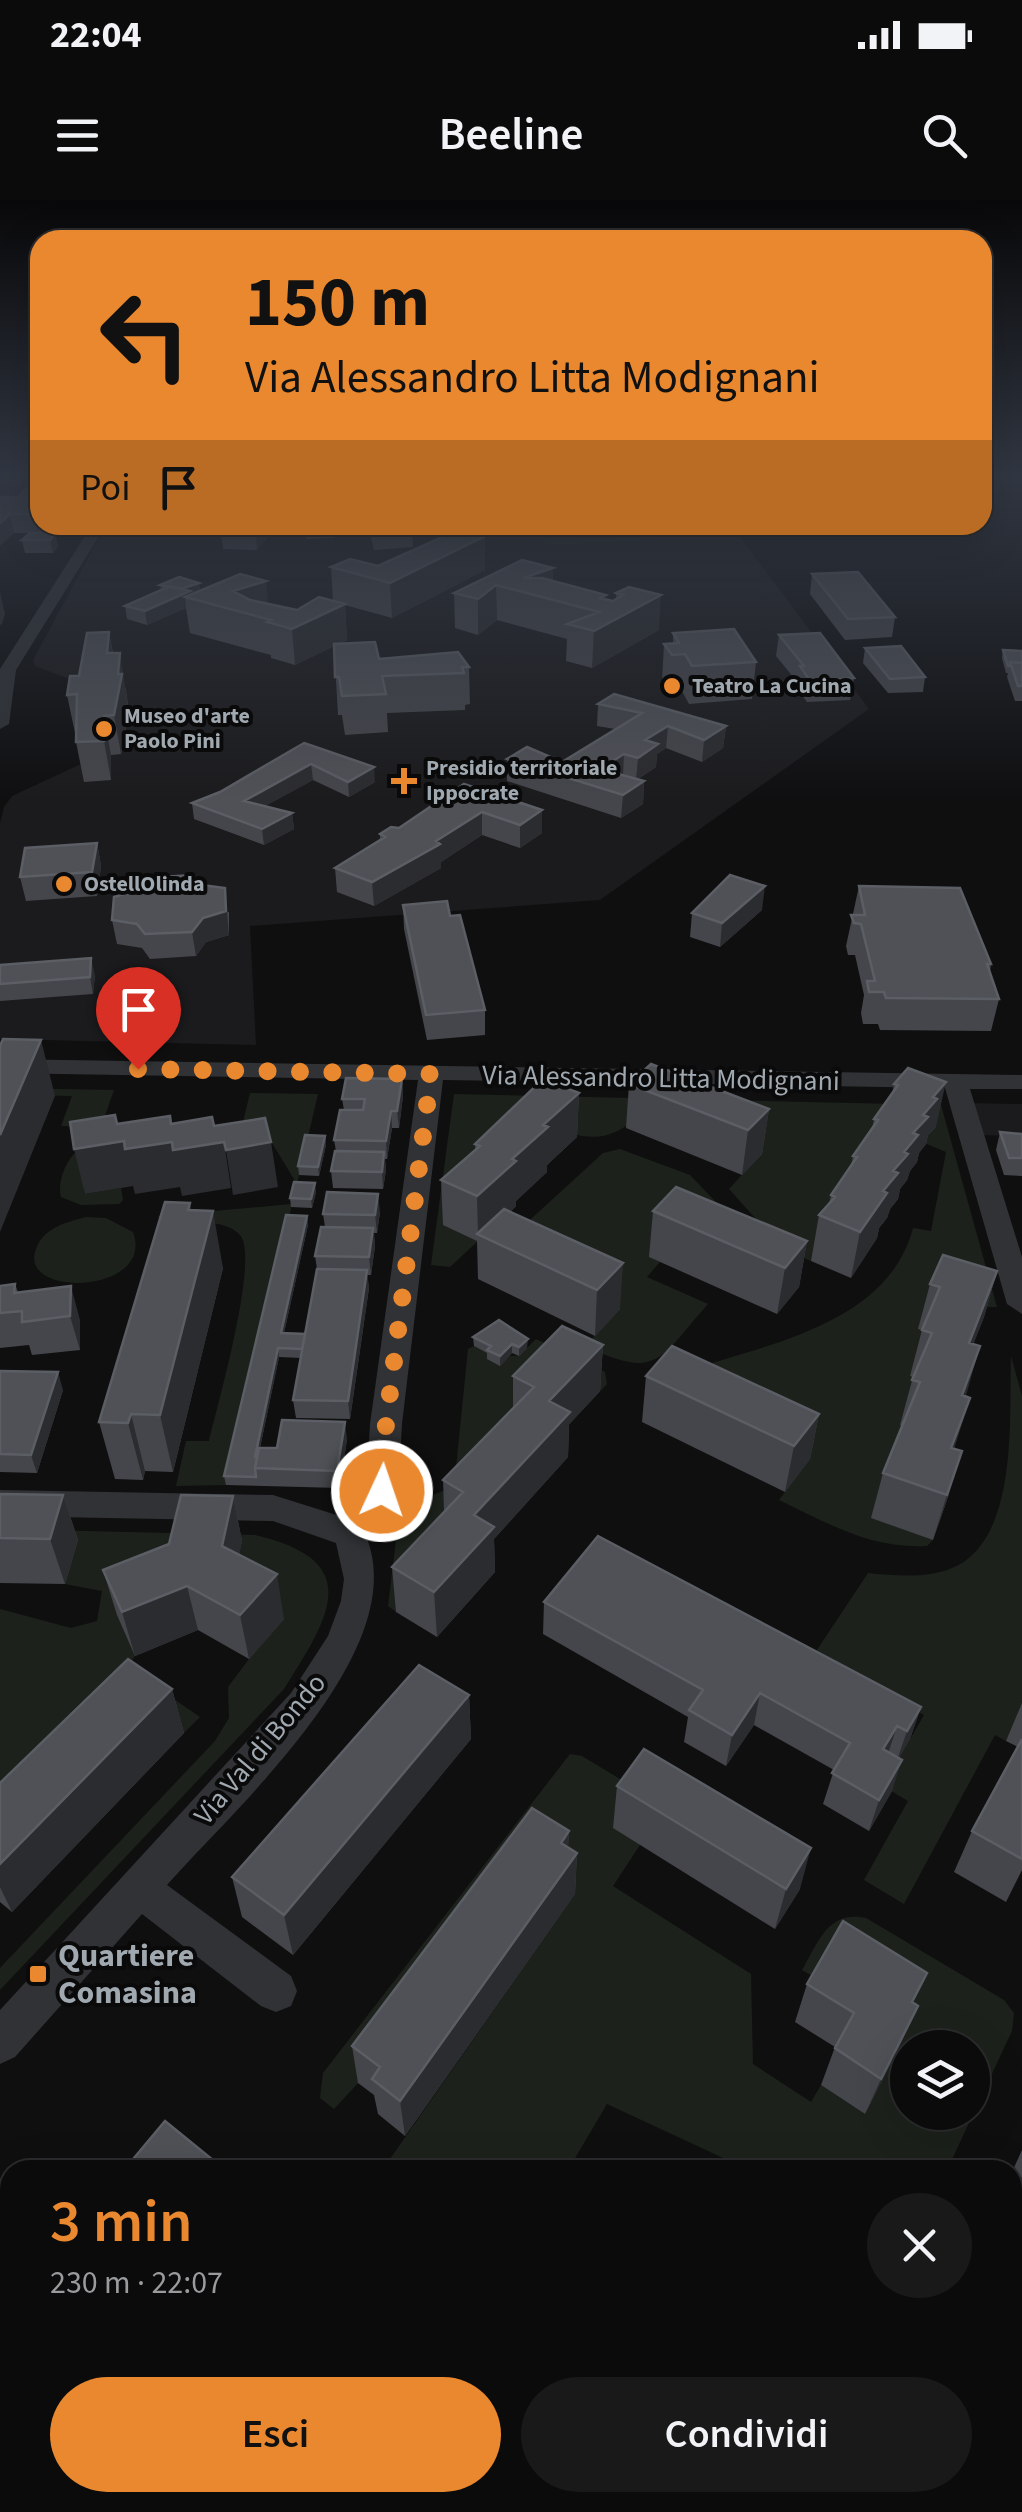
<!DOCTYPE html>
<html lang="it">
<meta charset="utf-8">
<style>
:root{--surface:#0b0b0c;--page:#19191a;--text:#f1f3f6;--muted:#9a9b9d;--line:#2b2b2d;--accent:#e9882e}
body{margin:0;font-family:"Source Sans 3",sans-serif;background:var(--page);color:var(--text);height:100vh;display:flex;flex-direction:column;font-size:38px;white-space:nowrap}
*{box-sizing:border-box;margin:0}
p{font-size:32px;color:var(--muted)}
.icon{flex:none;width:55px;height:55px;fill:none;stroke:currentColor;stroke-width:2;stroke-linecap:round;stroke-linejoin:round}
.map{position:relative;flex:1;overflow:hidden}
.side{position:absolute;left:0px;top:1960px;width:1022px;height:352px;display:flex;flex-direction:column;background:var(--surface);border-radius:30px 30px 0 0;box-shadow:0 10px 40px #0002,0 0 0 2px var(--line)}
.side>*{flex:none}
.top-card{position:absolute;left:30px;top:30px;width:962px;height:305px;border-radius:30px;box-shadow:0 10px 40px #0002,0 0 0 2px var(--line);background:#e9882e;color:#111;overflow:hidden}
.fabs{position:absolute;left:890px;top:1830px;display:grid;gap:20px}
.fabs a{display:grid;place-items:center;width:100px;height:100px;border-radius:50%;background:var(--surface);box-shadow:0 10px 40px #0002,0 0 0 2px var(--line);font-size:50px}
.pin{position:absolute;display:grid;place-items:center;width:85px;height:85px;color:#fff;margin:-102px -42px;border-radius:50% 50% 50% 0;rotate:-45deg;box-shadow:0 0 10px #0007}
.pin .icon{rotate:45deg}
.me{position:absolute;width:110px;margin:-55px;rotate:3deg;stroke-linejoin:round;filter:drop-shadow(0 0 8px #0008)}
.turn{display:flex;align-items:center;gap:35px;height:210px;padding:0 50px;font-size:45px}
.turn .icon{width:130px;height:130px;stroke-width:2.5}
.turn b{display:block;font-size:70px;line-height:85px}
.then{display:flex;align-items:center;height:95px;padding:0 50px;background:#0003;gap:20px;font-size:38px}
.round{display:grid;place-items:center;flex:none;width:105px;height:105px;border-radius:52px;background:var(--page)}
.overview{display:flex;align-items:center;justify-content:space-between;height:170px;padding:0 50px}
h1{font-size:60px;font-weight:600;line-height:75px;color:var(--accent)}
.action{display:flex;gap:20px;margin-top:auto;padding:20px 50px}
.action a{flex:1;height:115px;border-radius:60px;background:var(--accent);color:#111;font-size:40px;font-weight:600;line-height:115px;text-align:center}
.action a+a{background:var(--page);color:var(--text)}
.status{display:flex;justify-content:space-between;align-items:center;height:70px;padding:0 50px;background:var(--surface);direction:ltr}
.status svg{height:28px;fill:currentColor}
header{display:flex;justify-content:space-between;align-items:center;height:130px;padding:0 50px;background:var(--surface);font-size:45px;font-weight:600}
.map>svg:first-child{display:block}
.built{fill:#1b1b1d}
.green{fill:#1c221b;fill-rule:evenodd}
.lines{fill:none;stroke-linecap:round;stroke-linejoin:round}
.minor{fill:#303235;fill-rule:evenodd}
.rail-casing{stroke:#474a4e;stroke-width:5}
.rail{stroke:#0a0a0b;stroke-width:4;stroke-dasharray:11;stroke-linecap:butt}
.wall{fill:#45464b}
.shaded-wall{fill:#2b2c2f}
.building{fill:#4f5156;stroke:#5b5e64;stroke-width:2.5}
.route{stroke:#e9882e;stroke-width:18;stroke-dasharray:0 32.4}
.poi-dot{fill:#e9882e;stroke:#0a0a0b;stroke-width:4}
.labels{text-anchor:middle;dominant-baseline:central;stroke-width:8;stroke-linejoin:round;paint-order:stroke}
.far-poi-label{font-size:22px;font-weight:bold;fill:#a0a8b0;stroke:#0a0a0b;text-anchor:start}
.street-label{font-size:28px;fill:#a0a8b0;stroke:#0a0a0b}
.near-poi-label{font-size:32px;font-weight:bold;fill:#a0a8b0;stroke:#0a0a0b;text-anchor:start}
</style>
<div class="status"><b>22:04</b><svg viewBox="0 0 49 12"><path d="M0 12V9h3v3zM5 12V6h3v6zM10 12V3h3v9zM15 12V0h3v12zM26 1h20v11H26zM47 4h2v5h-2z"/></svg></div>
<header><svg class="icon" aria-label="menu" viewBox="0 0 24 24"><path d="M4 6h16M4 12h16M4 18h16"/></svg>Beeline<svg class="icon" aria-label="search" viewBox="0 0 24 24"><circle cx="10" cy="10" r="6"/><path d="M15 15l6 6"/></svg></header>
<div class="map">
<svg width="1022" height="2312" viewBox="0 0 1022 2312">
<rect width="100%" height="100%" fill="#0f0f10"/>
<path class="built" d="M106 325H731L869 509 600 700 250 726 256 845 0 839V623L4 607 12 596 83 563V532L75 533 85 485 35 466 33 460Z
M968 903 1022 904V936L978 935Z"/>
<path class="green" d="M535 325H638L648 340 546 346Z
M0 888 114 890 101 927 61 926 72 896 18 895Z
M250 893 318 894 297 984 272 943 241 930Z
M454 894 941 905 997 1107H977L919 1129 928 1132 910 1175 919 1179 908 1228 933 1340 927 1346C871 1349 829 1324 779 1300L809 1260 686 1171C768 1144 888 1124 913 1028L931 1031 946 952 922 942 935 926 811 1061 783 1049 729 989 761 954 648 908C610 944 590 943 542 923L478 1041 450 1067 431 1065Z
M620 949 690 975 766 1054 649 1056 660 1062 647 1077 708 1104C659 1159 659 1181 585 1146L619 1110 496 1051 603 953Z
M79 950 85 994 121 988 123 1000 119 1004 81 1005 61 997C57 983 66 958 79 950Z
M292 1004 226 1285 176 1286 186 1241H209C217 1207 260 1057 240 1035 222 1016 188 1025 165 1028L158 1016Z
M86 1017 106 1018 133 1032C156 1094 17 1099 36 1049 43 1028 67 1022 86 1017Z
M536 1139 605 1172 607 1184 396 1412 388 1406 400 1307 454 1287 468 1149 474 1146 491 1155 519 1156Z
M1011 1156 1022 1196V1512L1006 1541 995 1535 904 1704 864 1680 908 1601 873 1580 897 1562 924 1515 813 1456 868 1373C899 1376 938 1380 965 1361 1018 1323 1009 1213 1011 1156Z
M0 1329 255 1335C366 1361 330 1416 284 1489L0 1790V1768L215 1541 229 1518 228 1487 249 1459 232 1391 135 1456 127 1467 200 1517 184 1533 141 1503 0 1645V1409L71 1428 97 1421 102 1391 65 1384 77 1341Z
M570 1554 582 1556 640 1591V1645L613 1686 751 1774 753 1864 811 1902 821 1885 865 1914 819 1780 802 1770C819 1741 828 1710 866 1718L1004 1800 1014 1813 1012 1831 947 1970H749L607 1904 568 1970H409L390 1959 575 1694 531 1650 358 1883 334 1909 320 1898 323 1873ZM908 1848H972V1912H908Z
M1013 2028 1022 2034V2312H970L957 2303 1012 2302Z
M650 2302H870L883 2312H647Z"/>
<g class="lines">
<path class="minor" d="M92 325H106L16 470 9 524 0 529V469Z
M0 859 1022 875V889H970L1022 1057V1114L1007 1104 945 888 443 880 402 1224 398 1291 366 1336C413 1450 238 1605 167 1685L291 1776 297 1791 291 1806 276 1812 261 1806 142 1714 15 1857 0 1864V1810L291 1493 328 1436 341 1401 344 1379 336 1343 273 1321 0 1316V1290L273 1295 343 1317 366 1288 370 1224 418 880 0 873Z"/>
<g class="rail-casing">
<path id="rail" d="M0 287 32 277"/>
</g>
<use href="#rail" class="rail"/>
</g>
<path class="wall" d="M40 289V325H77L71 333H55L58 346 53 353H25L22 340 30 333H14L0 297H19Z
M220 325H278L257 350 223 349Z
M305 325H337L334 338 306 339Z
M368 325H412L413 347 374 350Z
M455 325H486V331L468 332 485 370 392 418 345 405 347 440 339 444 379 459 469 467 470 504 465 505V510L387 513 388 532 345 535 342 515H338L334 446 295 465 271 458V455L190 433 186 408 147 425 127 419 125 406 161 390 160 385 199 383 200 390 190 393 191 395 268 404 297 410 333 401 331 367 378 366 457 330Z
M553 368V381L606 395V399L613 401 616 400V393L629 387 659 430 592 468 566 461 567 439 497 420 478 435 455 428 454 393Z
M812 374 895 417 892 437 845 440 810 394Z
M109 432 113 453 126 490 129 512 121 554 111 555V580L84 582 76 542V533H75L67 495Z
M673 433 756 462 752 499 689 504 682 491 669 492 662 481 664 444 673 443Z
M779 435 854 478 850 500 807 502 797 488 798 483 776 456Z
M865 448 925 477 923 492 888 493 863 463Z
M1003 450 1022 451V501H1015L1007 477 1008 473H1006L1002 458Z
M598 504 726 526 723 548 702 562 666 548 657 554 656 567 638 579 644 581 643 604 621 618 507 581V559L562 562 615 529 597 526Z
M304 543 375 582 349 597 313 580 265 606 292 613 294 629 264 645 194 619 192 603 220 592Z
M464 584 542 610V633L520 648 482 635 441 662V668L374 706 337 692 335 668 380 640V634L399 628Z
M97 643 101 666 97 696 26 701 20 677Z
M859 686 991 764 990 772 999 799 991 831 880 830 878 824H863L861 813 864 795 855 755H848L846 746Z
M403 705 485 810V835L427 840 404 729Z
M762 710 720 747 690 737 692 713Z
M229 712V735L206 742 196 756 150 759 142 748 117 744 112 720Z
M0 765 95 775 93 794 0 801Z
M908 868 936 927 928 935 926 944 919 953 917 962 910 971 907 980 900 989 898 999 890 1009 887 1018 879 1028 877 1038 851 1078 811 1061 819 1015 829 1004 831 995 851 966 853 956 872 929 874 919 892 894 894 884Z
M402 879 403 896 399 928H392L387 959H385L386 970 383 989 333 988 331 971 336 951 334 940 344 910 342 899Z
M629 884 769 909 762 954 742 975 626 928Z
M579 893 577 937 547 965V972L516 1001V1006L510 1012 620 1109 595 1136 478 1079 477 1041 443 1025 441 980 475 950V944Z
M1000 932 1022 934V976L1004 975 996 950Z
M325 936 326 945 319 976 299 975 298 966Z
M316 992 312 1008 291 1007 290 998Z
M192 1010 223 1068 173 1272 145 1271 143 1280 115 1279 99 1222Z
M653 1011 807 1041 799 1087 777 1114 649 1057Z
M380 1012 377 1033H374L375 1046 371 1075H367L369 1088 350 1219 296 1218 293 1200 301 1158 279 1157 260 1248H277L347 1239 340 1288 226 1285 224 1276 307 1016 308 1025 284 1133 305 1134 317 1069 315 1056 325 1027 323 1014Z
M997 1071 984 1117 973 1144 965 1196 954 1249 948 1297 933 1340 871 1318 883 1273 902 1226 900 1225 913 1177 910 1176 922 1130 918 1129 930 1084Z
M15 1084 18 1092 80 1120V1150L32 1155 29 1145 0 1148V1086Z
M473 1137 527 1148 519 1156 512 1153 500 1166 487 1159V1153L474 1146Z
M603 1145 600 1191 569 1224 568 1257 494 1339 495 1372 437 1437 396 1412 392 1367 444 1311 443 1280 513 1208V1176Z
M0 1171 63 1190 37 1273 0 1272Z
M646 1176 819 1214 810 1259 785 1292 642 1222Z
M0 1294 63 1295 78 1340 65 1384 0 1383Z
M233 1296 242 1341 239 1354 284 1419 249 1459 198 1430 135 1456 117 1415 103 1370 169 1344Z
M544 1402 921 1507 910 1539 899 1558 892 1591 869 1631 823 1604 834 1570 754 1525 726 1566 684 1542 688 1517 543 1434Z
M172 1489 184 1533 12 1712 0 1702V1583Z
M469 1495 471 1539 293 1755 242 1717 232 1677Z
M1022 1503V1670L1006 1702 954 1672 972 1631 1018 1547 1006 1541Z
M617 1586 800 1689 775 1729 613 1628Z
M569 1631 568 1647 577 1653 575 1694 405 1936 378 1914 374 1895 358 1883 352 1846Z
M807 1784 914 1803 918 1806 901 1843 865 1914 821 1885 835 1847 795 1822Z
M1022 1950V1978L1012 1972Z
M423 2302H571L569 2312H427Z"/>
<path class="shaded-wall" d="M10 314 14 333 0 346V323Z
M255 325H278L257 350Z
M55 333 58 346 53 353 50 340Z
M485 336V370L392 418 390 383Z
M553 368 552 400 523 378Z
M266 381 270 417 233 391Z
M199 383 200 390 190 393 191 399 185 397 186 408 147 425 145 411 178 390Z
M496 385 497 420 478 435V399Z
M0 392 5 414 2 424 0 425Z
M606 395 605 426 661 395 659 430 592 468 594 431 600 398Z
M345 404 347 440 295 465 292 429Z
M109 432 115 469 107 453Z
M120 453 129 512 121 554 114 515Z
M104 516 111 555V580L104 541Z
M668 526 666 548 657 554 656 567 636 580 638 558 645 540Z
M726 526 723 548 702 562 704 540Z
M624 554 623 576 600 569Z
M311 564 313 580 246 617 244 601Z
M374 567 375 582 349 597 348 582Z
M644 581 643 604 621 618 623 595Z
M542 610V633L520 648V625Z
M482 612V635L441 662V668L374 706 372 682Z
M292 613 294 629 264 645 262 629Z
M97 643 101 666 97 696 92 672Z
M765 686 762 710 720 747 722 723Z
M225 688 229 735 206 742 196 756 192 732Z
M91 758 95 775 93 794 90 777Z
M41 840 55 896 0 1032V935Z
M402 879 403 896 399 928 397 911Z
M946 882 936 927 928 935 926 944 919 953 917 962 910 971 907 980 900 989 898 999 890 1009 887 1018 879 1028 877 1038 851 1078 860 1032 933 897Z
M579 893 577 937 547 965V972L516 1001V1006L483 1037 478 1034 477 996 543 925Z
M769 909 762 954 742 975 748 930Z
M391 911 392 928 387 959 386 941Z
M325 936 326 945 319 976 318 967Z
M121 941 224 942 231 988 182 996 180 987 135 994 133 986 85 994 74 949Z
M271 942 278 987 233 995 226 950Z
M384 952 386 970 383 989 382 972Z
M315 983 316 992 312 1008 311 999Z
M378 994 380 1012 377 1033 375 1015Z
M190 1003 201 1059 213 1011 223 1068 173 1272 160 1215Z
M307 1016 308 1025 282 1142 281 1133Z
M373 1028 375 1046 371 1075 369 1057Z
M807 1041 799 1087 777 1114 785 1068Z
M623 1063 620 1109 595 1136 597 1090Z
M367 1070 369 1088 350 1219 348 1201Z
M997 1071 984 1117 956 1189 969 1143Z
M71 1086 80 1120V1150L70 1116Z
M528 1139 527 1148 519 1156V1147Z
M512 1144V1153L500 1166V1156Z
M603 1145 600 1191 569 1224 568 1257 494 1339 495 1372 437 1437 434 1392 474 1315 549 1201Z
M980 1146 967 1192 948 1241 962 1195Z
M278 1148 279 1157 256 1266 255 1257Z
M58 1172 63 1190 37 1273 31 1255Z
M970 1198 956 1243 937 1293 951 1248Z
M131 1214 145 1271 143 1280 128 1223Z
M819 1214 810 1259 785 1292 794 1246Z
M345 1222 347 1239 340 1288 337 1271Z
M962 1251 948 1297 933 1340 947 1295Z
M63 1295 78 1340 65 1384 50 1339Z
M233 1296 242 1341 232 1391 222 1346Z
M277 1374 284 1419 249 1459 240 1415Z
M187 1386 198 1430 135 1456 122 1412Z
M172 1489 184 1533 12 1712 0 1687V1664Z
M760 1493 754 1525 726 1566 732 1535Z
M469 1495 471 1539 293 1755 284 1715Z
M921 1507 910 1539 896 1563 907 1531Z
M897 1526 887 1557 883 1549Z
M902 1560 892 1591 869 1631 879 1600Z
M569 1631 567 1667 577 1653 575 1694 405 1936 400 1901Z
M811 1648 800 1689 775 1729 786 1689Z
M918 1806 901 1843 865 1914 881 1879Z
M560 2302H571L569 2312H551Z"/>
<path class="building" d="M25 289H40V297H19Z
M0 297H40V314H10L0 323Z
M460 329 485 336 390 383 331 367 350 359 378 366Z
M30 333H55L50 340H22Z
M522 360 553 368 523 378H542L606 395 600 398 613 401 623 395 616 393 629 387 661 395 594 431 567 424 599 412 496 385 478 399 454 393Z
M858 372 895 417 848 419 812 374Z
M240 374 266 381 233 391 250 400 297 410 319 397 345 404 292 429 267 422 271 420 185 397Z
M179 377 199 383 181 389 160 385Z
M170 386 190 391 145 411 125 406Z
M734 429 756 462 692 466 685 454 672 455 664 444 679 443 673 433Z
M109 432 107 453H120L118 474H122L114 515 104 516V541L76 542 77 494 67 495 70 476H79L87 433Z
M820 433 854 478 810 481 800 466H804L779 435Z
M375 442 379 459 458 452 469 467H462L464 473 382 476 386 494 342 496 339 477H335L334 444Z
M901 446 925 477 890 479 865 448Z
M1003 450 1022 451V463L1010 462V466H1008Z
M1010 462 1022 463V486H1018Z
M614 494 726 526 704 540 668 526 645 540 658 544 638 558 624 554 600 569 644 581 623 595 507 559 527 547 562 562 642 513 598 504Z
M304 543 374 567 348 582 311 564 244 601 292 613 262 629 192 603 220 592Z
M464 584 542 610 520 625 482 612 436 641 440 644 372 682 335 668 385 637 380 634 391 627 399 628Z
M97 643 92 672 20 677 25 648Z
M193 675 202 685 225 688 226 711 203 718 192 732 145 734 137 724 112 720 114 697 135 691 146 678Z
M730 675 765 686 722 723 692 713Z
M859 686 960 688 991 764H987L999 799 886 798 884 792H869L867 781H875L861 724 854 723 851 715H865Z
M447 701 450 716 460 715 485 810 426 815 403 705Z
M91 758 90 777 0 784V765Z
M3 839 41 840 0 935V846Z
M651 864 769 909 748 930 629 884Z
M908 868 946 882 933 897 937 899 923 915 928 917 913 933 918 935 904 952 908 954 893 971 898 973 883 991 887 993 860 1032 819 1015 835 997 831 995 857 957 853 956 878 920 874 919 898 885 894 884Z
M346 878 402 879 397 911H391L386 941 334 940 340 910H363L365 899H342Z
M543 879 579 893 543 925 548 927 512 959 516 961 477 996 441 980 480 946 475 944Z
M115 915 117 924 170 916 171 924 212 917 214 926 265 918 271 942 226 950 224 942 173 950 172 942 125 949 124 941 74 949 70 922Z
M1000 932 1022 934V958H1009Z
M305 935 325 936 318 967 298 966Z
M335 951 384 952 382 972 331 971Z
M294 982 315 983 311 999 290 998Z
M676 987 807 1041 785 1068 653 1011Z
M327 992 378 994 375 1015 323 1014Z
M165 1002 190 1003 188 1010 213 1011 160 1215 131 1214 128 1223 99 1222Z
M504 1009 623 1063 597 1090 477 1034Z
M286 1015 307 1016 281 1133 305 1134 302 1149 278 1148 255 1257H257L255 1268 256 1277 224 1276Z
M321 1027 373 1028 369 1057 315 1056Z
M943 1055 997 1071 969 1143 980 1146 962 1195 970 1198 951 1248 962 1251 947 1295 883 1273 920 1182 912 1180 932 1133 922 1130 940 1087 930 1084Z
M317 1069 367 1070 348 1201 293 1200Z
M15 1084 14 1093 71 1086 70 1116 22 1122V1111L0 1113V1086Z
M499 1120 528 1139 519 1147 512 1144 500 1156 487 1150 491 1146 473 1137Z
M562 1126 603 1145 549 1201 570 1212 474 1315 494 1327 434 1392 392 1367 463 1292 443 1280 534 1187 513 1176Z
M672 1146 819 1214 794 1246 646 1176Z
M0 1171 58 1172 31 1255 0 1254Z
M282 1220 345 1222 337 1271 255 1268 259 1248H277Z
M0 1294 63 1295 50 1339 0 1338Z
M181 1295 233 1296 222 1346 277 1374 240 1415 187 1386 122 1412 103 1370 169 1344Z
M598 1336 921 1507 907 1531 897 1526 883 1549 902 1560 879 1600 832 1573 850 1543 760 1493 732 1535 689 1510 703 1490 544 1402Z
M128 1459 172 1489 0 1664V1583Z
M419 1465 469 1495 284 1715 232 1677Z
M1022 1539V1659L972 1631Z
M644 1549 811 1648 786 1689 617 1586Z
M532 1608 569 1631 561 1643 577 1653 400 1901 372 1879 380 1867 352 1846Z
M843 1721 927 1773 912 1802 918 1806 881 1879 835 1848 854 1813 807 1784Z
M165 1921 224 1969 223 1970H124Z
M10 2110V2167L0 2157V2122Z
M433 2302H560L551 2312H439Z"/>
<linearGradient id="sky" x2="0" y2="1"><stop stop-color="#080809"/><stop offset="0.46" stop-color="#313742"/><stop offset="1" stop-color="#313742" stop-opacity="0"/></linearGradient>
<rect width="1022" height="601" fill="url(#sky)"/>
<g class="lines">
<path class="route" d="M138 869 431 874 386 1224 382 1291"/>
</g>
<g class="poi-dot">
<circle cx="672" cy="486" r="10"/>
<circle cx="104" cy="529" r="10"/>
<path d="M399 566h10v10h10v10h-10v10h-10v-10h-10v-10h10z"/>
<circle cx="64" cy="684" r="10"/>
<rect x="28" y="1764" width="20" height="20" rx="5"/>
</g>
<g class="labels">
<g class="far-poi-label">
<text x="692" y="486">Teatro La Cucina</text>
<text x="124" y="516">Museo d'arte<tspan x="124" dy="25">Paolo Pini</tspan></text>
<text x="426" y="568">Presidio territoriale<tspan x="426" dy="25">Ippocrate</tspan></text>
<text x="84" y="684">OstellOlinda</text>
</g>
<g class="street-label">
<text transform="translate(661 878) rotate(1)">Via Alessandro Litta Modignani</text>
<text transform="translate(260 1549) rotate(-50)">Via Val di Bondo</text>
</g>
<g class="near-poi-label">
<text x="58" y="1756">Quartiere<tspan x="58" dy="37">Comasina</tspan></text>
</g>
</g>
</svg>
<div class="fabs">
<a><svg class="icon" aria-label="layers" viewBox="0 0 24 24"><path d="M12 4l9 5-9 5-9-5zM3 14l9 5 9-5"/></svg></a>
</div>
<div class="pin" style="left:138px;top:869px;background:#d93025"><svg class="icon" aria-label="arrive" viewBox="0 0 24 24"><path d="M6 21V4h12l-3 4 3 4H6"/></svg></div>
<svg class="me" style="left:382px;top:1291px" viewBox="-20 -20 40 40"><circle r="17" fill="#e9882e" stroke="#fff" stroke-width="3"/><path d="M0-11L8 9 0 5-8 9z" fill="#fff"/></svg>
<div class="top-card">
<div class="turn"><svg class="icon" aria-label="left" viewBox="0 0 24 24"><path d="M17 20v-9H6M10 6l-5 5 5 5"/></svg><div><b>150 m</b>Via Alessandro Litta Modignani</div></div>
<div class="then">Poi<svg class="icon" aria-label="arrive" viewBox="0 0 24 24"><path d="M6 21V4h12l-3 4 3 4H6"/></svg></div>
</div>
<section class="side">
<div class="overview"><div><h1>3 min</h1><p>230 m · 22:07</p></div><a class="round"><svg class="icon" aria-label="close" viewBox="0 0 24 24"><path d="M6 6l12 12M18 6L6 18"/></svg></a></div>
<div class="action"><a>Esci</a><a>Condividi</a></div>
</section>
</div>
